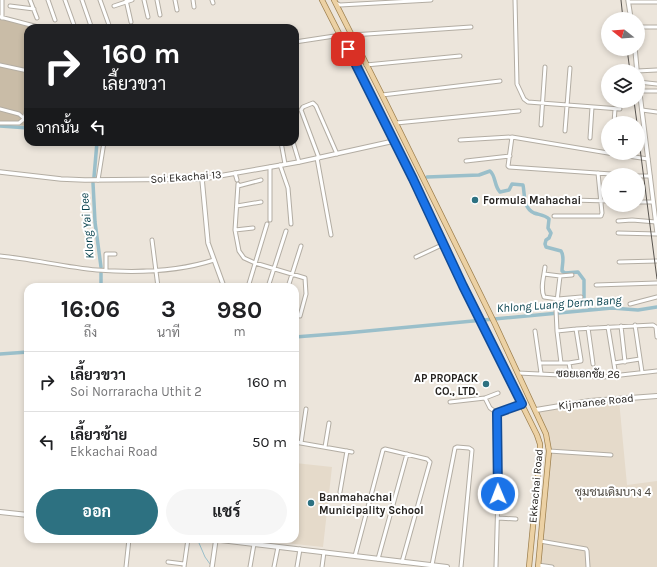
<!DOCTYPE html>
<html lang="th">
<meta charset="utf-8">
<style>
:root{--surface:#fff;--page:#f6f6f6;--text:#202124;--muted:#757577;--line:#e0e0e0;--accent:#2d7181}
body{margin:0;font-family:Karla,Sarabun,sans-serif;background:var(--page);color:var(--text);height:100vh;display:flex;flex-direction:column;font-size:15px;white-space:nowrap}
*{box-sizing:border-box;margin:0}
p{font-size:13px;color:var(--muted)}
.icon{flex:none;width:22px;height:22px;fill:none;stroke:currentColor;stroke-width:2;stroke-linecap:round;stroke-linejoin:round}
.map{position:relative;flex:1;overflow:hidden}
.panel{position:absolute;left:24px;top:283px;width:275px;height:260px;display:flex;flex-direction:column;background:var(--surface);border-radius:12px;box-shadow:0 2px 6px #0003}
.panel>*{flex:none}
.hud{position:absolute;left:24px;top:24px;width:275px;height:122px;border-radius:12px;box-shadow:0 2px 6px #0003;background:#202124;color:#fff;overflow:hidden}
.needle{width:26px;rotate:287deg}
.buttons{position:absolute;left:601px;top:12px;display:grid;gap:8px}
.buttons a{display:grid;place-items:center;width:44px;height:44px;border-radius:50%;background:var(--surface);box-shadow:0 2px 6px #0003;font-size:20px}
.pin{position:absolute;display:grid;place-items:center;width:34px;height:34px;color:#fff;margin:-17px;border-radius:8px;box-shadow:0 2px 6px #0006}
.me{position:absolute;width:44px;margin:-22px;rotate:359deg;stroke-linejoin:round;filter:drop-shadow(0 0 3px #0008)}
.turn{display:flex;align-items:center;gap:14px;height:84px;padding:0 12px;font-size:18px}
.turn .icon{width:52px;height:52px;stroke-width:2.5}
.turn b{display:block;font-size:28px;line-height:34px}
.then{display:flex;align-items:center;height:38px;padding:0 12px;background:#0003;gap:8px;font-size:15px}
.eta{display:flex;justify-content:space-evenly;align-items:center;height:68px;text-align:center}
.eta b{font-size:24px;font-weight:700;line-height:28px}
.button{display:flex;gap:8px;margin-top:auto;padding:8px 12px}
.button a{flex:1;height:46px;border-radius:24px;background:var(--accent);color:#fff;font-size:16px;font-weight:700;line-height:46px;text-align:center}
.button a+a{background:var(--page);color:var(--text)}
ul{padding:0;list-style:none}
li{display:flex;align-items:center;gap:12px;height:60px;padding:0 12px;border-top:1px solid var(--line)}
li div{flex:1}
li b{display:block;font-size:15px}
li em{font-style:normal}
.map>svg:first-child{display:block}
.built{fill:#e5daca}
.green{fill:#c9bca7}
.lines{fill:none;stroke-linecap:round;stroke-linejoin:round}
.stream{stroke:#9abfca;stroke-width:1}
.canal{stroke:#9abfca;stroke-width:3.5}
.minor-casing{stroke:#b3ada3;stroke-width:5}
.tertiary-casing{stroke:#b3ada3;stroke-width:5.5}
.secondary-casing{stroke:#b3ada3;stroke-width:6}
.primary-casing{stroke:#9e804f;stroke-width:6}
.minor{stroke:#fff;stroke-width:3}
.tertiary{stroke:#fff;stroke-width:3.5}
.secondary{stroke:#fff;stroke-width:4}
.primary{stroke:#ecd1a4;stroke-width:4.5}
.rail{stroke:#595550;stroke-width:1}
.route-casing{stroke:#114b97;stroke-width:10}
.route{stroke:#1a73e8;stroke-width:7}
.poi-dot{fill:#2d7181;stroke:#fff;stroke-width:1.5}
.labels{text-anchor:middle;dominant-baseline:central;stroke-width:4;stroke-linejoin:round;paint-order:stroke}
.street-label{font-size:11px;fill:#262320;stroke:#fff}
.poi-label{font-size:11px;font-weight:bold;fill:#262320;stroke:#fff;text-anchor:start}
.water-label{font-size:12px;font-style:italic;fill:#043f4b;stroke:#fff}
.neighbourhood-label{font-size:12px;fill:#4d4840;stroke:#fff}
</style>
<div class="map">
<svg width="657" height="567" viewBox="0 0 657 567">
<rect width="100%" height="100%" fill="#ece5db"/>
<path class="built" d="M619 400 627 485 657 481V567H538L549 451 536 410Z
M295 463 332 467 323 547 247 539H295Z"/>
<path class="green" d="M0 0H1L2 16 49 28H28V120L27 126 0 124Z"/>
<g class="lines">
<path class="stream" d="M199 543 205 557 210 564"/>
<path class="canal" d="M0 126 28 128
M94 177 97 142
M427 177 479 175 490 171C496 176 494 186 500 192L509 190 512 184 523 185C525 195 523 208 534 213 540 215 545 215 549 219L548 228 551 233 549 238 546 240 545 244 546 247 561 251C565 257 562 264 562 271L565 273 578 272 584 280V298L585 303 592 310
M93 183 95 222 101 267
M101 273V287
M295 337 346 333 612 308 638 310 657 307
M0 354 28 352"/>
<g class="minor-casing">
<path id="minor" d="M2 0V18
M30 0 37 18
M48 0 55 20
M65 0 74 25
M82 0 91 26
M100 0 109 25
M126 0 131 22
M144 0 148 17
M157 0 160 15
M175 0 177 10
M193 0 194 7
M212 0 213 3
M515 0 517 84 524 99 528 102 620 109
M629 2H657
M336 3 340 5 431 0
M10 6 34 9
M114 6 132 0
M0 17 42 28
M638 27H657
M352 35 471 27
M295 42 341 35
M0 65 28 71
M366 65 460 56
M637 71 657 70
M638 82 657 84
M639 91H657
M382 95 500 81
M0 109 19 114 28 122
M642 110 657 112
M0 123H19L24 119 28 105
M396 123 519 111
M614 123 615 109
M541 125 545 67
M565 131 570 68
M512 137 508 166 509 167 626 175
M590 138 592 107
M460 140 512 137 608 153
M281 142 285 164
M293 142 299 162
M608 153 648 159
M317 158 331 235
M319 158 301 110 303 107 313 103 316 106 337 154
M466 161 510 156
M280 165 288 188 291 224
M270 167V220
M235 173 237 180
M638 176H650
M98 180 104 142
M238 184 235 230 253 228
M238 186 261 180
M535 199 608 201
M638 202H653
M237 206 261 202
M554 216H601L602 213 598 173
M618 221 632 220 656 222
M235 230 239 251 244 258 255 263 305 278 306 294 300 316
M618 233 657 234
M152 240 158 287
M0 256C32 259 64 267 97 270 136 273 177 272 214 260
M416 257 444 244
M619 262 657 261
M545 267C544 276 540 288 544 297L558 299 581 297
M106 270V254H115
M544 274 560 276 572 275
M560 276 556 310 557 331 576 329 653 325 656 327 657 337
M596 285 657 283
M248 287 267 224
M268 287 286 231
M288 287 301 246
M630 304 657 297
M635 325 642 372
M621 326 625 362
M608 327 616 376
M588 328 593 364
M535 331 541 373
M557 331 561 363
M540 363H569
M614 363 640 359
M518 373 603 377 657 371
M571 375 569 363 581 361V360L576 329
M485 398 490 408 497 413
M450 402 485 398 498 393
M295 442 352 452
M301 443 306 409
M325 447 329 423
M549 451 611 455
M340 492 347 451
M498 518 516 519
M540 541 586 549 587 551 588 567
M355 556 383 450 385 449 427 459 430 462 402 562
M378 559 407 454
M168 562 184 564
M432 565 455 448 457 447 469 448 472 450 461 567
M538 565 552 567
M126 567 129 539
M184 567 188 539
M250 567 254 544
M274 567 278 547
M297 567 300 549
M322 567 324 552
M496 567 498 494 497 413 522 404"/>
</g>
<g class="tertiary-casing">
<path id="tertiary" d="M628 0 631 19
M635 49 637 71
M638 79 657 232
M0 172 61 179 85 180 202 179 299 162 394 141
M202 179 208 243 224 287
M212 567 216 539"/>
</g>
<g class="secondary-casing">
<path id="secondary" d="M536 410 590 401 657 396
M0 512 28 515
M212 539 447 567"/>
</g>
<g class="primary-casing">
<path id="primary" d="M322 0 413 179 463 286 537 435 540 444V454L529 567
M334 0 382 95 495 324 546 434 549 451 538 567"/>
</g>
<use href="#minor" class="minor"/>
<use href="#tertiary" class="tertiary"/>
<use href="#secondary" class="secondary"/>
<use href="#primary" class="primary"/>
<path class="rail" d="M621 0 623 19
M627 49 630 71
M634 101 637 123
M638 133 657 279"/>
</g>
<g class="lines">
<g class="route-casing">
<path id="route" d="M348 49 413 179 463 286 522 404 497 413 498 494"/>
</g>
<use href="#route" class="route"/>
</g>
<g class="poi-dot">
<circle cx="475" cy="200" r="4"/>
<circle cx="486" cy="384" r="4"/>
<circle cx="311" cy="503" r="4"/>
</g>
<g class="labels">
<g class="street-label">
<text transform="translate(186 177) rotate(-4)">Soi Ekachai 13</text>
<text transform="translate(588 374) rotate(1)">ซอยเอกชัย 26</text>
<text transform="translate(596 402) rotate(-6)">Kijmanee Road</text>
<text transform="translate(536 486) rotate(-85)">Ekkachai Road</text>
</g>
<g class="poi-label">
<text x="483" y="200">Formula Mahachai</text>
<text x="478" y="378" text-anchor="end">AP PROPACK<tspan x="478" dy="13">CO., LTD.</tspan></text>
<text x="319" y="497">Banmahachai<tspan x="319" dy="13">Municipality School</tspan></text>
</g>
<g class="water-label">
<text transform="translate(87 226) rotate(-95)">Klong Yai Dee</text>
<text transform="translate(559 304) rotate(-4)">Khlong Luang Derm Bang</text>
</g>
<g class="neighbourhood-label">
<text x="613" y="492">ชุมชนเดิมบาง 4</text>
</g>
</g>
</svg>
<div class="buttons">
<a><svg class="needle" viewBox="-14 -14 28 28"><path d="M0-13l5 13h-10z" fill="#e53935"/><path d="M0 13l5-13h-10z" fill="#757577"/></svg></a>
<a><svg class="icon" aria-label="layers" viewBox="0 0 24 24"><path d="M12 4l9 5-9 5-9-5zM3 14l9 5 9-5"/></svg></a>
<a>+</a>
<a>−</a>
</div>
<div class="pin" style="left:348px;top:49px;background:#d93025"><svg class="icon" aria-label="arrive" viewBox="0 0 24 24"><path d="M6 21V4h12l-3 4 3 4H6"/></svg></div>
<svg class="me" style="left:498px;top:494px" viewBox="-20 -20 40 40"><circle r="17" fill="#1a73e8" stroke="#fff" stroke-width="3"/><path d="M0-11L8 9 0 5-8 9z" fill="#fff"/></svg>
<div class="hud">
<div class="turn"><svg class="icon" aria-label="right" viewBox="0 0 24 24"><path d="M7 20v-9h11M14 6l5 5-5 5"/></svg><div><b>160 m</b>เลี้ยวขวา</div></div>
<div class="then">จากนั้น<svg class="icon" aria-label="left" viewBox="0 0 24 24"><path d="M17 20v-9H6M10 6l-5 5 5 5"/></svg></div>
</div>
<section class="panel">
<div class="eta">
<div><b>16:06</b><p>ถึง</p></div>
<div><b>3</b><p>นาที</p></div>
<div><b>980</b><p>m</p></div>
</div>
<ul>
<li><svg class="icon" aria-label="right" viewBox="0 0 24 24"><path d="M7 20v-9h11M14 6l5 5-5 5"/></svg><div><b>เลี้ยวขวา</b><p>Soi Norraracha Uthit 2</p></div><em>160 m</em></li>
<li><svg class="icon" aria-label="left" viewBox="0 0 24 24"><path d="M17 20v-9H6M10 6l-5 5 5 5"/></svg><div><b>เลี้ยวซ้าย</b><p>Ekkachai Road</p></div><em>50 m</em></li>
</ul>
<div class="button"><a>ออก</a><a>แชร์</a></div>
</section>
</div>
